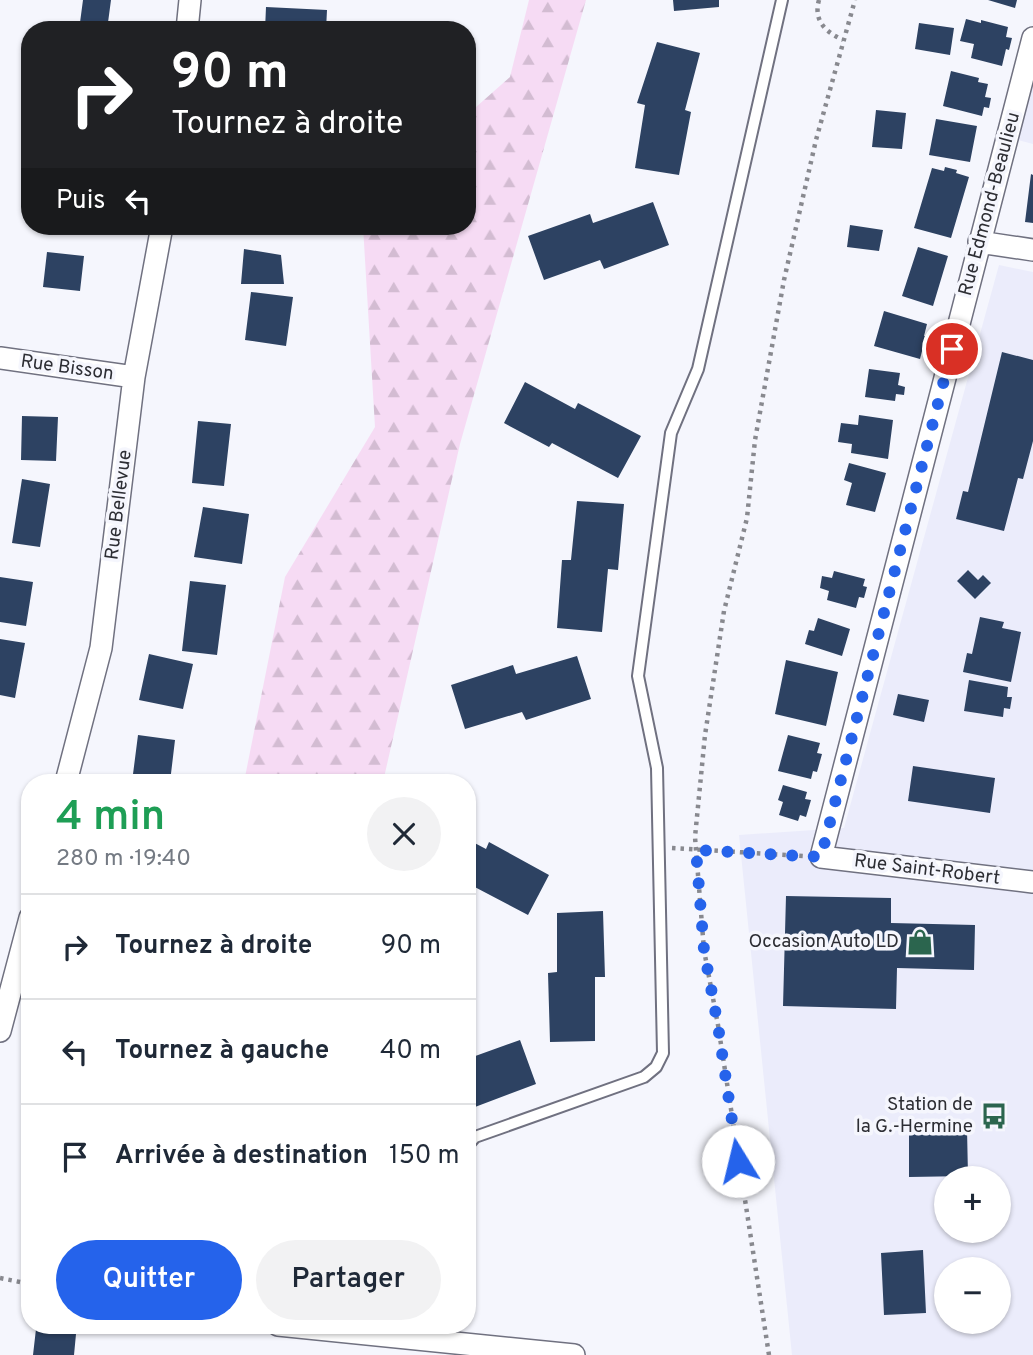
<!DOCTYPE html>
<html lang="fr">
<meta charset="utf-8">
<style>
:root{--surface:#fff;--page:#f2f2f3;--text:#1f2937;--muted:#747a83;--line:#e0e1e3;--accent:#2563eb}
body{margin:0;font-family:Overpass,sans-serif;background:var(--page);color:var(--text);height:100vh;display:flex;flex-direction:column;font-size:26px;white-space:nowrap}
*{box-sizing:border-box;margin:0}
p{font-size:23px;color:var(--muted)}
.icon{flex:none;width:38px;height:38px;fill:none;stroke:currentColor;stroke-width:2;stroke-linecap:round;stroke-linejoin:round}
.map{position:relative;flex:1;overflow:hidden}
.drawer{position:absolute;left:21px;top:774px;width:455px;height:560px;display:flex;flex-direction:column;background:var(--surface);border-radius:28px;box-shadow:0 2px 5px #0004}
.drawer>*{flex:none}
.guide{position:absolute;left:21px;top:21px;width:455px;height:214px;border-radius:28px;box-shadow:0 2px 5px #0004;background:#202124;color:#fff;overflow:hidden}
.controls{position:absolute;left:934px;top:1166px;display:grid;gap:14px}
.controls a{display:grid;place-items:center;width:77px;height:77px;border-radius:50%;background:var(--surface);box-shadow:0 2px 5px #0004;font-size:35px}
.pin{position:absolute;display:grid;place-items:center;width:60px;height:60px;color:#fff;margin:-30px;border:4px solid #fff;border-radius:50%;box-shadow:0 2px 7px #0007}
.me{position:absolute;width:77px;margin:-38px;rotate:351deg;stroke-linejoin:round;filter:drop-shadow(0 0 5px #0008)}
.turn{display:flex;align-items:center;gap:24px;height:147px;padding:0 35px;font-size:32px}
.turn .icon{width:91px;height:91px;stroke-width:2.5}
.turn b{display:block;font-size:49px;line-height:60px}
.then{display:flex;align-items:center;height:66px;padding:0 35px;background:#0003;gap:14px;font-size:26px}
.round{display:grid;place-items:center;flex:none;width:74px;height:74px;border-radius:37px;background:var(--page)}
.overview{display:flex;align-items:center;justify-content:space-between;height:119px;padding:0 35px}
h1{font-size:42px;font-weight:600;line-height:52px;color:#1e9e55}
.button{display:flex;gap:14px;margin-top:auto;padding:14px 35px}
.button a{flex:1;height:80px;border-radius:42px;background:var(--accent);color:#fff;font-size:28px;font-weight:600;line-height:80px;text-align:center}
.button a+a{background:var(--page);color:var(--text)}
ul{padding:0;list-style:none}
li{display:flex;align-items:center;gap:21px;height:105px;padding:0 35px;border-top:2px solid var(--line)}
li div{flex:1}
li b{display:block;font-size:26px}
li em{font-style:normal}
.map>svg:first-child{display:block}
.built{fill:#ebecfb;fill-rule:evenodd}
.forest{fill:url(#forest-firs)}
.building{fill:#2d4262}
.lines{fill:none;stroke-linecap:round;stroke-linejoin:round}
.lane-casing{stroke:#707180;stroke-width:14}
.street-casing{stroke:#707180;stroke-width:24}
.path{stroke:#88898f;stroke-width:4.5;stroke-dasharray:3.5 5;stroke-linecap:butt}
.lane{stroke:#fff;stroke-width:10}
.street{stroke:#fff;stroke-width:21}
.route{stroke:#2563eb;stroke-width:12;stroke-dasharray:0 21.6}
.labels{text-anchor:middle;dominant-baseline:central;stroke-width:7;stroke-linejoin:round;paint-order:stroke}
.street-label{font-size:19px;fill:#2d2e34;stroke:#f5f6fd}
.poi-label{font-size:19px;fill:#2d2e34;stroke:#f5f6fd;text-anchor:end}
</style>
<div class="map">
<svg width="1033" height="1355" viewBox="0 0 1033 1355">
<defs>
<pattern id="forest-firs" width="22" height="20" patternUnits="userSpaceOnUse" patternTransform="scale(1.75)"><rect width="22" height="20" fill="#f6dbf4"/><path d="M5 1l3.5 6h-7zM16 11l3.5 6h-7z" fill="#d3bcd2"/></pattern>
</defs>
<rect width="100%" height="100%" fill="#f5f6fd"/>
<path class="built" d="M1033 49V144L1014 139Z
M999 265 1033 272V1355H792L739 835 844 828ZM947 1178H999V1230H947ZM947 1269H999V1321H947Z"/>
<path class="forest" d="M529 0H586L460 444 383 782H244L285 577 375 427 363 226H467V115L510 77Z"/>
<path class="building" d="M83 0H111L107 30H79Z
M673 0H719V7L674 11Z
M988 0H1017L1015 8Z
M266 7 327 10 326 30H265Z
M966 19 981 23V20L1008 27 1006 37 1012 38 1009 50 1006 49 1002 66 971 58 974 44 960 41Z
M919 23 954 28 950 55 915 49Z
M657 42 700 53 685 110 691 112 679 175 635 168 645 105 637 103Z
M951 71 979 78 978 82 988 84 985 97 991 98 989 108 984 107 982 116 943 106Z
M876 110 906 113 902 149 872 147Z
M936 119 977 126 970 162 929 155Z
M945 167 957 170 956 173 969 177 951 238 914 228 932 168 944 171Z
M1031 174 1033 175V223L1025 222Z
M653 202 669 245 604 269 600 260 544 280 528 236 590 214 593 223Z
M850 225 883 230 879 251 847 247Z
M918 247 948 256 933 306 902 296Z
M244 249 281 255 284 284H241Z
M47 252 84 256 80 291 43 287Z
M251 292 293 297 286 346 245 340Z
M884 311 927 324 924 336 931 338 928 348 923 347 920 359 874 346Z
M1002 352 1033 360V441L1023 479 1018 478 1004 531 956 519 963 491 968 492Z
M869 369 900 373 898 385 905 387 904 395 896 394 895 401 865 397Z
M525 382 575 409 578 403 641 436 618 478 552 443 549 447 504 423Z
M859 415 893 420 888 459 851 453 852 444 838 442 841 423 858 425Z
M22 416 58 417 56 461 21 460Z
M198 421 231 424 224 486 192 483Z
M849 463 886 473 875 512 846 505 852 483 844 480Z
M22 479 50 484 40 547 12 543Z
M577 501 624 504 618 570 608 569 602 632 557 628 562 560H571Z
M203 507 249 514 242 564 194 557Z
M968 570 978 580 983 575 991 583 975 599 957 581Z
M834 571 865 579 863 586 867 587 864 598 859 597 856 608 827 600 829 591 820 588 822 576 832 578Z
M0 577 33 582 26 626 0 622Z
M190 581 226 585 217 655 182 651Z
M980 617 1004 622 1002 628 1021 632 1011 682 963 672 967 653 972 654Z
M818 618 850 629 842 656 805 644 809 630 814 631Z
M0 639 25 643 15 698 0 695Z
M149 654 193 664 183 709 139 700Z
M577 656 591 699 526 720 522 712 465 729 451 685 513 665 516 674Z
M786 660 838 672 826 726 775 714Z
M969 680 1008 687 1007 697H1012L1010 709 1004 708 1003 717 964 711Z
M898 694 929 700 924 722 893 715Z
M138 735 175 740 170 782H132Z
M788 735 820 743 817 753 822 754 817 772 813 771 811 779 778 771Z
M913 766 995 778 990 813 908 801Z
M783 785 807 792 805 799 811 800 806 817 800 815 798 821 779 815 783 802 778 800Z
M467 839 486 849 489 842 549 875 528 915 469 884 467 887Z
M786 896 891 898V923L975 925 974 970 897 968 896 1009 783 1006Z
M603 911 605 977H595V1041L550 1042 548 973 557 972V913Z
M520 1040 536 1084 475 1107 472 1098 467 1099V1059Z
M967 1129 968 1176 909 1177V1130Z
M923 1250 926 1313 884 1315 881 1253Z
M36 1329 76 1334 74 1355H33Z"/>
<g class="lines">
<g class="lane-casing">
<path id="lane" d="M467 1146 475 1137 644 1077 656 1067 663 1053 657 768 638 676 671 433 698 369 782 0
M451 1342V1325"/>
</g>
<g class="street-casing">
<path id="street" d="M187 30 190 0
M1033 38 821 857 1033 882
M979 242 1033 250
M0 358 134 377
M66 782 101 648 134 377 162 226
M0 1031 30 918
M278 1325 574 1355"/>
</g>
<path class="path" d="M819 0C813 21 826 32 843 40
M672 848 803 856
M0 1278 30 1284
M769 1355 718 1025 704 950 695 837 705 735 724 611 747 518 755 440 784 280 816 140 855 0"/>
<use href="#lane" class="lane"/>
<use href="#street" class="street"/>
</g>
<g class="lines">
<path class="route" d="M738 1161 718 1026 704 950 696 850 821 857 952 349"/>
</g>
<defs>
<g id="shop-bare" transform="scale(2.1)"><path d="M-5-2.5h2.3a2.7 3.5 0 0 1 5.4 0H5L5.5 6h-11ZM-1.5-2.5h3a1.5 2.3 0 0 0-3 0Z" fill="#2b654e" stroke="#f5f6fd" stroke-width="2.5" paint-order="stroke"/></g>
<g id="bus-bare" transform="scale(2.1)"><path d="M-5-6H5V4H4V6H2V4H-2V6H-4V4H-5ZM-3.5-4V0h7V-4ZM-3.5 1.2v1.5H-2V1.2ZM2 1.2v1.5H3.5V1.2Z" fill="#2b654e" stroke="#f5f6fd" stroke-width="2.5" paint-order="stroke"/></g>
</defs>
<g fill-rule="evenodd">
<use href="#shop-bare" x="920" y="942"/>
<use href="#bus-bare" x="994" y="1116"/>
</g>
<g class="labels">
<g class="street-label">
<text transform="translate(990 204) rotate(-75)">Rue Edmond-Beaulieu</text>
<text transform="translate(67 368) rotate(8)">Rue Bisson</text>
<text transform="translate(119 505) rotate(-83)">Rue Bellevue</text>
<text transform="translate(927 870) rotate(7)">Rue Saint-Robert</text>
</g>
<g class="poi-label">
<text x="899" y="942">Occasion Auto LD</text>
<text x="973" y="1105">Station de<tspan x="973" dy="22">la G.-Hermine</tspan></text>
</g>
</g>
</svg>
<div class="controls">
<a>+</a>
<a>−</a>
</div>
<div class="pin" style="left:952px;top:349px;background:#d93025"><svg class="icon" aria-label="arrive" viewBox="0 0 24 24"><path d="M6 21V4h12l-3 4 3 4H6"/></svg></div>
<svg class="me" style="left:738px;top:1161px" viewBox="-20 -20 40 40"><circle r="19" fill="#fff"/><path d="M0-13L10 11 0 6-10 11z" fill="#2563eb"/></svg>
<div class="guide">
<div class="turn"><svg class="icon" aria-label="right" viewBox="0 0 24 24"><path d="M7 20v-9h11M14 6l5 5-5 5"/></svg><div><b>90 m</b>Tournez à droite</div></div>
<div class="then">Puis<svg class="icon" aria-label="left" viewBox="0 0 24 24"><path d="M17 20v-9H6M10 6l-5 5 5 5"/></svg></div>
</div>
<section class="drawer">
<div class="overview"><div><h1>4 min</h1><p>280 m · 19:40</p></div><a class="round"><svg class="icon" aria-label="close" viewBox="0 0 24 24"><path d="M6 6l12 12M18 6L6 18"/></svg></a></div>
<ul>
<li><svg class="icon" aria-label="right" viewBox="0 0 24 24"><path d="M7 20v-9h11M14 6l5 5-5 5"/></svg><div><b>Tournez à droite</b></div><em>90 m</em></li>
<li><svg class="icon" aria-label="left" viewBox="0 0 24 24"><path d="M17 20v-9H6M10 6l-5 5 5 5"/></svg><div><b>Tournez à gauche</b></div><em>40 m</em></li>
<li><svg class="icon" aria-label="arrive" viewBox="0 0 24 24"><path d="M6 21V4h12l-3 4 3 4H6"/></svg><div><b>Arrivée à destination</b></div><em>150 m</em></li>
</ul>
<div class="button"><a>Quitter</a><a>Partager</a></div>
</section>
</div>
